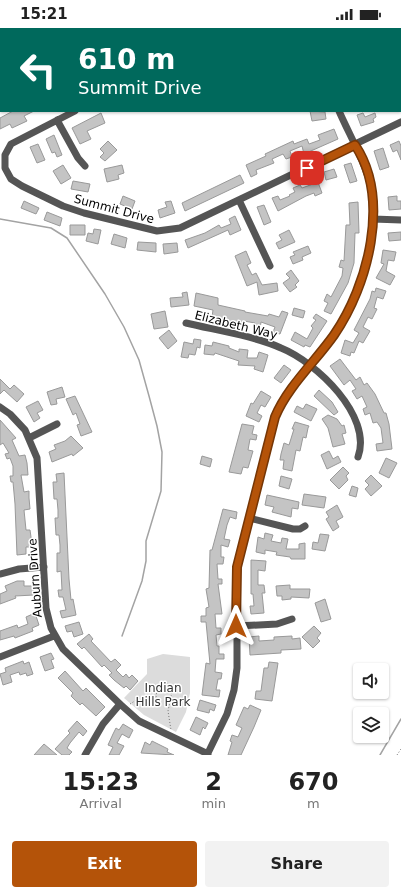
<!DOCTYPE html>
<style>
:root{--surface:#fff;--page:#f2f2f2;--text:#222;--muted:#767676;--accent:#b45309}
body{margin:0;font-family:"DejaVu Sans",sans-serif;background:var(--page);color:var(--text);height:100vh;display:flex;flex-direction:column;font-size:15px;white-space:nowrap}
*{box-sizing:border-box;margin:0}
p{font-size:13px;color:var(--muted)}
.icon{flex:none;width:22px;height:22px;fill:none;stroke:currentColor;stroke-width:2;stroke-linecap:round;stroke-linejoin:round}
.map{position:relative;height:727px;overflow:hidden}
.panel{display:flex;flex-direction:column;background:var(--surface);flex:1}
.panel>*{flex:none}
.banner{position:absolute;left:0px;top:0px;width:401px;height:84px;box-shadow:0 1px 3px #0004;background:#00695c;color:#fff;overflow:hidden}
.fabs{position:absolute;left:353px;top:635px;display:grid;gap:8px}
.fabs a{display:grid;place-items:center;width:36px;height:36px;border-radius:4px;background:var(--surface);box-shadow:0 1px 3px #0004;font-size:20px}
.pin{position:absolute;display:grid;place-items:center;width:34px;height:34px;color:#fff;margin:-17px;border-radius:8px;box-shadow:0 2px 6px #0006}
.me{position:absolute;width:44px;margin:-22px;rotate:0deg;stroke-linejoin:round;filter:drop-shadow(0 0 3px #0008)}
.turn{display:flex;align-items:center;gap:14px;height:84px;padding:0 12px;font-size:18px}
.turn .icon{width:52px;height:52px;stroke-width:2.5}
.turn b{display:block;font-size:28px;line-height:34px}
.eta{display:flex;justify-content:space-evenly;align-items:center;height:68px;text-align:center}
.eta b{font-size:24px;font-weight:700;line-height:28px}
.primary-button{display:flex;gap:8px;margin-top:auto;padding:8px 12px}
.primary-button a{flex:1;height:46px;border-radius:4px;background:var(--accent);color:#fff;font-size:16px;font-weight:700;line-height:46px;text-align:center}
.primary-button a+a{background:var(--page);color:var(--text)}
.status{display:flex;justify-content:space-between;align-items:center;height:28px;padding:0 20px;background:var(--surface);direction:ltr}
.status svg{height:11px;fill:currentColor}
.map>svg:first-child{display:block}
.green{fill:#dcdcdc}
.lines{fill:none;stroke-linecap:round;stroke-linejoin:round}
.stream{stroke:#a3a3a3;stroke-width:1.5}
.building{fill:#c4c4c4;stroke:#999}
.path{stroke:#777;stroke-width:1;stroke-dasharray:1 2;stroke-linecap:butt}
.minor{stroke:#555;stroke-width:7}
.route-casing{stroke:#753606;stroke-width:10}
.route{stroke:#b45309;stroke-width:7}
.labels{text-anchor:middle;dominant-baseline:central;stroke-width:3;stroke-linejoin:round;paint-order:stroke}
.street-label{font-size:12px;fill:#000;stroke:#fff}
.park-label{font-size:12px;fill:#333;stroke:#fff}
</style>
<div class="status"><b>15:21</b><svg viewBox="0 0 49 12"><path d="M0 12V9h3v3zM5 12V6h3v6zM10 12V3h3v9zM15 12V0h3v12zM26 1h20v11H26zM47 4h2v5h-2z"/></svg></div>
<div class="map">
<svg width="401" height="727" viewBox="0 0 401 727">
<rect width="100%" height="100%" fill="#fff"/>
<path class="green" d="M163 626 190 629V665L186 684 176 704 144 687 124 670 147 646V631Z"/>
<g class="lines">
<path class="stream" d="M0 191 51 200 67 210 105 266 124 299 139 332 149 368 157 398 162 424 161 463 146 513V533L142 553 122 608
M380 727 401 691"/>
</g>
<path class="building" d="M13 83H34L24 88 27 93 12 100 10 96 0 101V90Z
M310 83 325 84 326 91 312 93Z
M101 85 105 95 87 103 91 111 80 116 72 100Z
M363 85 365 89 375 85 376 89 373 91 374 94 361 98 357 87Z
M334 101 338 111 304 126 302 118 290 123 292 129 286 131 283 126 272 131 274 135 256 142 257 146 251 149 246 137 266 128 265 126 293 113 294 116 307 111 309 116 320 112 318 107Z
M54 107 62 127 57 129 55 124 52 125 46 111Z
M108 113 117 122 105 133 100 129 104 125 100 121Z
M399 113 401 118V132L397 122 393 124 390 117Z
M38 116 45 132 37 135 30 119Z
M383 120 389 139 380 142 374 123Z
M351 135 357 153 350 155 344 137Z
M63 137 71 150 61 156 53 143Z
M122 137 124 145 118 147 119 151 107 154 104 141Z
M334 141 337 149 326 152 324 144Z
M240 147 244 155 185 183 182 175Z
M316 149 322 165 315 168 314 165 306 168 278 183 272 170 278 168 280 172 290 168 289 167 295 164 293 160 300 157 302 160 313 156 311 151Z
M73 153 90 156 88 164 71 161Z
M123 168 135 173 132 181 120 176Z
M397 168V173H401V181L389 182 388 169Z
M24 173 39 180 36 186 21 180Z
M171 173 175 185 160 190 158 182 167 179 165 174Z
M358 174 359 205H355L354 235 348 255 331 286 324 283 328 275 324 273 327 266 331 269 342 248 343 240 339 239 341 232 344 233 346 197H350L349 175Z
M264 177 271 194 264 197 257 179Z
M47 184 62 190 60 198 44 192Z
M235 188 241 202 230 207 228 202 188 220 185 212 205 205 219 197 221 200 231 196 229 191Z
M70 197H85V207H70Z
M94 201 101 202 98 216 86 213 88 205 93 206Z
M289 202 295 214 279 221 276 215 282 212 279 207Z
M401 204V212L389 213 388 205Z
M114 206 127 210 125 220 111 216Z
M138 214 156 215V224L137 222Z
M177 215 178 224 164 226 163 216Z
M308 218 311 225 302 229 303 232 293 236 290 229 295 227 293 224Z
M383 222 396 224 394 233 388 232 386 243 395 248 390 257 376 250 384 236 381 235Z
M246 223 251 235 247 237 252 247 256 245 262 257 277 255 278 263 259 267 257 254 247 258 235 228Z
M291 242 299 253 295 257 297 259 290 264 283 255 290 250 286 246Z
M376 260 386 263 383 271 377 269 374 280 377 281 372 291 368 289 363 299 370 303 363 315 359 313 354 325 351 324 350 328 341 325 345 312 353 315 359 305 354 302 370 271 372 263 375 264Z
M187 264 189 277 171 279 170 270 183 269 182 265Z
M196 265 218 270V277L245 283V284L268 288 269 286 279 289 282 283 288 285 280 306 273 304 275 299 261 294 260 301 254 300 255 295 244 293 243 297 212 289 213 282 194 278Z
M294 280 305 283 303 290 292 287Z
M165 283 168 299 154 301 151 286Z
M316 286 327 293 310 319 305 317 304 319 291 312 295 304 307 311 313 300 311 298 316 292 313 290Z
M169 302 177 313 168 321 159 310Z
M194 311 201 312 200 320 197 319 195 327 189 326 188 330 181 329 184 314 193 316Z
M213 314 229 318V320L239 324V321L248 322 247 330H257L259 324 268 327 263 344 254 341 255 338 238 337 239 333 215 325 214 327 204 326 205 317 212 318Z
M340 331 356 352 360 349 364 357 367 355 375 366 384 385H386L389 396 392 421 377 423 376 416 383 415 381 400 377 394 373 395 370 385 365 387 363 381 367 379 362 368 357 371 352 363 356 361 350 352 344 357 330 338Z
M284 337 291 342 281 355 274 350Z
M0 351 10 361 14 357 24 366 17 374 4 362 0 366Z
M62 359 65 369 56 371 57 376 51 377 47 364Z
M319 362 332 374 338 384 334 387 314 368Z
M261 363 271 369 265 379 261 377 257 385 262 388 259 394 246 388 251 375 253 376Z
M75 368 92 404 81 408 77 397 80 396 76 385 73 387 66 371Z
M38 373 43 382 37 385 40 390 34 394 26 379Z
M306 376 317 381 311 393 294 384 297 378 303 381Z
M328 387 337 391 342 398 344 397 346 405 342 406 345 416 333 419 328 400 322 391Z
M0 392 16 410 12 412 19 428 25 427 27 435 28 447H21L24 464 29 463V470L30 481 24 482 26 502H30L31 509 32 519H26V526L17 527 15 476 13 454H11L10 448H13V438L10 430 7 431 5 426 9 425 3 415 0 417Z
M295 394 309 398 308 400 306 410 303 409 300 423 296 422 292 443 283 441 284 432H280L281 426 284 415 289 417 294 401H292Z
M242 396 254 398 252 406 257 407 256 412 250 411 248 422 253 423 248 440 243 439 241 446 229 444Z
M71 408 83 420 73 428 72 426 52 434 49 424 56 421 54 417 65 413Z
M329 423 333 431 338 428 341 434 327 441 321 427Z
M202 428 212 431 210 439 200 436Z
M386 430 397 435 389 450 379 445Z
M343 439 349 445 346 448 348 452 339 461 330 452Z
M64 445 69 551 71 572 73 571 76 587 62 590 60 583 66 582 63 569H59L58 562H62L61 543 57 544V525H60V517L59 507H56L55 490H58V482L57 471H54L53 454H57L56 446Z
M371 447 382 458 371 468 365 461 369 457 365 453Z
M281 448 292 451 289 461 279 458Z
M352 458 358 460 356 469 349 467Z
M304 466 326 469 324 480 302 477Z
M267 467 299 474 298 481 292 480 291 489 272 484 274 479 265 477Z
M337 477 343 489 336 493 339 499 333 503 326 491 329 489 326 484Z
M223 481 237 484 236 491 230 489 227 497 224 511 230 512 228 519 221 517V529H224L223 536H217L218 551H222V556H218L222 586H215L216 600H221V606L216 607 217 618H219V626H224V631H216L215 644 222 645 221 651H218L216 662H220L219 669 202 667 206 635 210 636 206 594H201V588H206V580L209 579 206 561 209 560 210 522H212Z
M265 505 273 507 271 513 281 515 282 510 288 511 286 521H299V516L305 515V531H291L290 529 276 527 277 524 265 522V526L256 524 258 509 264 511Z
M320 506 329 507 325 523 312 521 313 514 318 515Z
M251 532 266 533 265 543 258 542V557H264L265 565H262L264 585 251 586 250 578H254L253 566H251Z
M17 553H24V558H33L34 567 15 568 16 570 0 576V566L7 563 5 558Z
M290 557V561H310L309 570 291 569V571L282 572V568H277L276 558Z
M325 571 331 591 321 594 315 575Z
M35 585 39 597 32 600 33 603 15 610 14 608 0 612V603L17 597 18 600 28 596 26 589Z
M79 594 83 606 74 609 72 603 67 604 65 598Z
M314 598 321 605 317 610 320 613 313 620 302 609Z
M89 606 93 611 91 613 111 634 115 631 121 637 116 642 123 649 126 646 129 650 132 647 138 653 130 662 126 658 124 660 114 652 109 647 112 645 104 637 102 639 84 619 82 621 77 616Z
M259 608V613L274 612V609L292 608V611L300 610 301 621 281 622V625L250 627 249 609Z
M51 625 54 631 51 632 54 640 45 643 40 629Z
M23 633 24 636 29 634 33 646 27 648 26 645 20 647 19 644 10 647 12 654 3 657 0 646 6 644 5 640Z
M269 634 278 635 272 673 255 671 256 663H261L264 640H268Z
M65 643 83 663 86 660 105 679 96 688 82 675 80 677 71 668 73 665 58 650Z
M200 672 216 677 214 683 210 681 209 685 197 682Z
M250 677 261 682 254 699 241 727H228L232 714 230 713 232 707 238 709 242 700 236 697 244 679 248 681Z
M196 689 208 695 205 701 203 699 200 707 190 702Z
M77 693 87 703 83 708 79 704 70 715 67 720 72 724 69 727H62L55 721 70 705 68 703Z
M123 696 133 702 129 710 122 706 117 715 124 718 119 727H109L113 719 108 717 113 706 116 700 119 702Z
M152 713 168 721 167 724 174 727 141 725 145 714 150 717Z
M44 716 57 727H34Z"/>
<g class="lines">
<path class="path" d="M130 676 138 671 151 674 156 670 157 659 161 655 169 656 172 664 168 683 171 702
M397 727 401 721"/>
<path class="minor" d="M50 0 51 1
M388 0V1
M103 1 105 0
M400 25 401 27
M75 83 11 116 5 127V140L11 151 22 158 63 178 84 185 157 203 180 200 401 94
M57 92 78 130 85 138
M239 172 270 238
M373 191 401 192
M186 295C215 302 255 308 281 320 316 334 373 388 358 429
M0 379 10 386 25 402 37 430 46 580 51 600 63 621 120 676 139 693 208 726
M29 410 57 396
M249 490 293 501H300L305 498
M0 546 19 541 44 539
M237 598 277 596 292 591
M0 629 54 608
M85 727 103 696 120 676
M207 727 227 686 234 662 237 640V539L275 389C287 361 311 339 328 315 361 271 383 207 369 152 362 128 349 106 339 83"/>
</g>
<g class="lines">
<g class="route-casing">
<path id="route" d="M236 598 237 539 275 389C288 358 315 334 334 307 368 258 391 171 355 117L307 140"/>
</g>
<use href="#route" class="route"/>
</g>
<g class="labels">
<g class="street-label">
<text transform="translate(114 181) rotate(15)">Summit Drive</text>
<text transform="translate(236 297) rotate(14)">Elizabeth Way</text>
<text transform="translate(35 550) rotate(-94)">Auburn Drive</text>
</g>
<g class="park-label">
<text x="163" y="660">Indian<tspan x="163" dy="14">Hills Park</tspan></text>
</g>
</g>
</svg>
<div class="fabs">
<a><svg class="icon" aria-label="sound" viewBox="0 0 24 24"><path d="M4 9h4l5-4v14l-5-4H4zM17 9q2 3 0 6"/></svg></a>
<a><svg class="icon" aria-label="layers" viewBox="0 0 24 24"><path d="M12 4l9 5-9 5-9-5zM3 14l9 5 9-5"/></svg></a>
</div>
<div class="pin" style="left:307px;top:140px;background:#d93025"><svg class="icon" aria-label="arrive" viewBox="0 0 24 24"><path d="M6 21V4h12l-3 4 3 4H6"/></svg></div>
<svg class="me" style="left:236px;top:598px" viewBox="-20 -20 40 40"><path d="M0-17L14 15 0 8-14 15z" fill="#b45309" stroke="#fff" stroke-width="4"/></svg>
<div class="banner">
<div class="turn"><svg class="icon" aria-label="left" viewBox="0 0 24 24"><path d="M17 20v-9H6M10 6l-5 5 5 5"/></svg><div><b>610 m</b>Summit Drive</div></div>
</div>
</div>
<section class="panel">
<div class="eta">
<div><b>15:23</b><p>Arrival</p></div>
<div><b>2</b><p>min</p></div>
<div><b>670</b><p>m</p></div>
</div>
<div class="primary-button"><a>Exit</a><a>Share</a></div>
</section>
